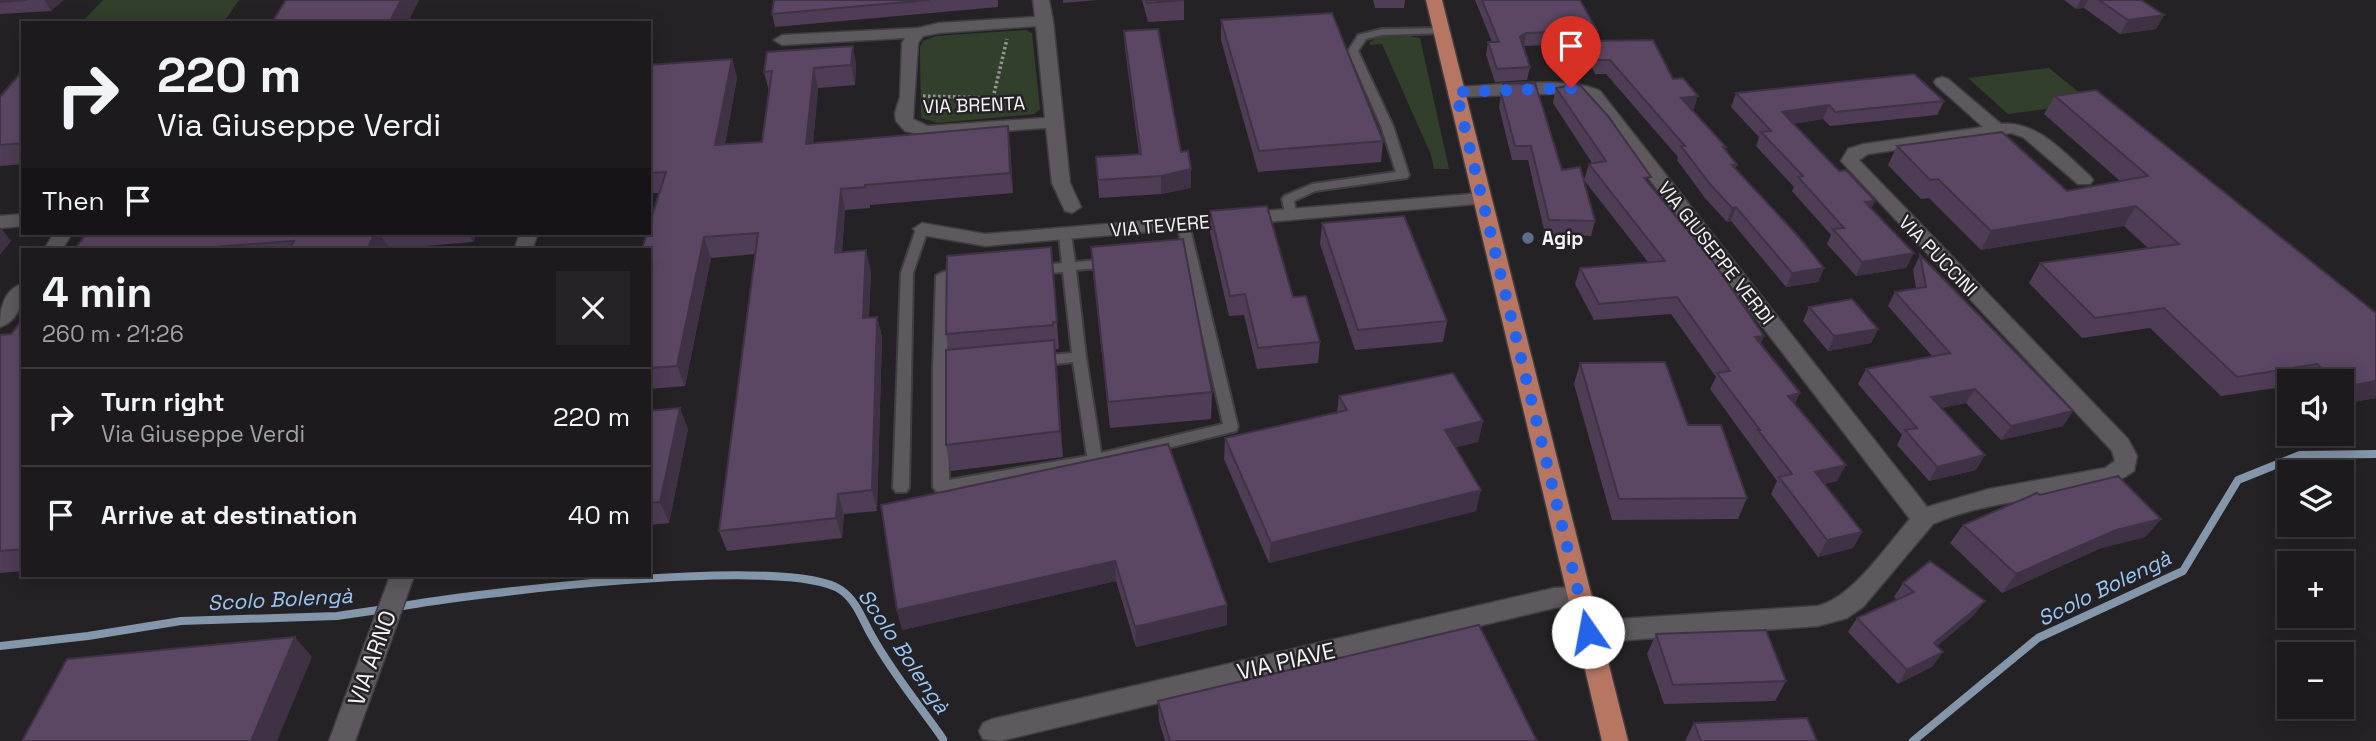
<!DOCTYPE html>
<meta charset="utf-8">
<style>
:root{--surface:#1c1a1c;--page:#252325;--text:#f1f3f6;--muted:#a0a1a3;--line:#3a383b}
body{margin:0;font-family:"Space Grotesk",sans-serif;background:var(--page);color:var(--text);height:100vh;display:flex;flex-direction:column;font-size:26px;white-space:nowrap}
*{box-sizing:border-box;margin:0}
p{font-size:23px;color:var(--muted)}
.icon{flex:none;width:38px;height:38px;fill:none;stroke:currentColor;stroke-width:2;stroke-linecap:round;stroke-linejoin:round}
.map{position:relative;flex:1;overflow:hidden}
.side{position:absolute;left:21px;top:248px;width:630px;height:329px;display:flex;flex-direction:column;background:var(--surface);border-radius:0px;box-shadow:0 4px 18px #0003,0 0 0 2px var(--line)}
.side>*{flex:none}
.top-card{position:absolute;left:21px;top:21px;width:630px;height:214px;border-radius:0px;box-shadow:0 4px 18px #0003,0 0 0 2px var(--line);background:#1c1a1c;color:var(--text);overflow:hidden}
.tools{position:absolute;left:2277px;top:369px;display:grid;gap:14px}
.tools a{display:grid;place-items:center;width:77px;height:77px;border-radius:0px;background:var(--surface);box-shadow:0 4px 18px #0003,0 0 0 2px var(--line);font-size:35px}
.pin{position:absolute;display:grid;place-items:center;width:60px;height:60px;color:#fff;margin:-72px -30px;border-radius:50% 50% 50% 0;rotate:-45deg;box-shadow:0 0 7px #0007}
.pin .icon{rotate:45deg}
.me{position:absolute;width:77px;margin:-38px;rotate:348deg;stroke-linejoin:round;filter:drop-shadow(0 0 5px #0008)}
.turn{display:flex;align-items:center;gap:24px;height:147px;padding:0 21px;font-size:32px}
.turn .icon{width:91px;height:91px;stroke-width:2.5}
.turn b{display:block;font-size:49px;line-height:60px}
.then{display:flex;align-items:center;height:66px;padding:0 21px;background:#0003;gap:14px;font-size:26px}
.round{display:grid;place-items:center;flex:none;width:74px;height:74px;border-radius:0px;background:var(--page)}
.headline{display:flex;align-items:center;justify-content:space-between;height:119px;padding:0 21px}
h1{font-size:42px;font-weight:700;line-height:52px}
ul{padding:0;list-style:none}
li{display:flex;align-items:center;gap:21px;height:98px;padding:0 21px;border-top:2px solid var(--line)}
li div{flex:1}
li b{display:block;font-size:26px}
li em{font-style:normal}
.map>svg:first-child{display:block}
.green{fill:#32402b}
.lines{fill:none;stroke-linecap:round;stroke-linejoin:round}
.stream{stroke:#8496a9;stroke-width:8}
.service-casing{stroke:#413e42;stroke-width:4}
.minor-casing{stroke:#413e42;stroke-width:3}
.primary-casing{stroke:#413e42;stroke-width:3}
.path{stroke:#969497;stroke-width:3.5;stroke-dasharray:2.5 2.5;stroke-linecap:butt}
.service{fill:#5d595e;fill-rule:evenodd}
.minor{fill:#5d595e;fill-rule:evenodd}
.primary{fill:#b67662;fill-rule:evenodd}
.wall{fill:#4e3d55}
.shaded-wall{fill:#403245}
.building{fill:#5b4763;stroke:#403245;stroke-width:2}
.route{stroke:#2563eb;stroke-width:12;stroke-dasharray:0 21.6}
.service-dot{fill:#5c6f8a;stroke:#252226;stroke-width:2.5}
.labels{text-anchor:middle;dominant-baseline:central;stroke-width:5;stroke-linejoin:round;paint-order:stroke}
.street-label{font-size:19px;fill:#f4f2f5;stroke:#252226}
.poi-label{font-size:19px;font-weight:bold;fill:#f4f2f5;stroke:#252226;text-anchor:start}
.water-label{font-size:21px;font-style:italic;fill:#99c8f7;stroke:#252226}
.near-street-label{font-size:23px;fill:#f4f2f5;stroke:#252226}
</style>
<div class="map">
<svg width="2376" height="741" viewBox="0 0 2376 741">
<rect width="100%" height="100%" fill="#252226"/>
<path class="green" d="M103 0H239L223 23H81Z
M1026 30 1032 33 1040 109 1034 114 938 123 921 118 920 47 923 41 936 36Z
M1408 36 1420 38 1449 169H1434L1431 155 1382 44 1370 45 1369 43 1378 37Z
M2049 68 2092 103 2008 114 1968 78Z"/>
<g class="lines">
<path class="stream" d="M397 607C470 594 788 554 841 590 858 602 863 622 873 638 893 674 920 706 943 739
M0 646 88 636 181 621 337 616 385 609
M1913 741 2038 638 2183 571 2238 480 2300 455 2376 454"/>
<g class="service-casing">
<path id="service" d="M1444 28 1448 29V33L1382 35 1366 39 1358 51 1393 126 1409 175 1407 178 1315 191 1294 201 1296 214 1294 217H1286L1282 199 1284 196 1312 184 1396 172 1381 126 1348 51 1358 35 1382 29Z
M1183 220 1189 224 1238 427 1236 431 1095 466 941 493 936 491 933 487V370L936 276C944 269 963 268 970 275L964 279 949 280 947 370 949 480 1087 456 1073 362 1039 366 1032 361 1039 356 1072 353 1063 272 1033 274 1027 270 1033 266 1062 263 1059 235 1065 231 1071 235 1075 262 1111 259 1117 263 1111 267 1076 270 1086 357 1101 453 1223 424 1177 224Z
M922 225 928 229 913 273 909 488 906 492H896L893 488 901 273 916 229Z"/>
</g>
<g class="minor-casing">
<path id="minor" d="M1033 0H1049L1053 21 1070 183 1081 207 1072 213 1065 211 1052 183 1046 128 928 136 905 131 896 121 895 113 900 97 902 43 905 38 782 45 774 40 782 35 918 28 939 23 1035 17ZM1036 26 1045 118 928 126 913 119 918 43 923 36 939 33Z
M1942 77 1948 79 2001 124C2037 120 2065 154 2090 176L2093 180 2090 184H2078L2023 137 2011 133 1868 154 1859 160 2128 439 2137 456 2134 471C2112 487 2088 489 2062 494 2019 501 1973 506 1933 524L1863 607 1847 618 1818 626 1588 643 1579 640 1575 632 1579 624 1588 621 1818 606C1853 597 1886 546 1910 519L1588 99 1571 93 1456 97 1448 92 1456 87C1492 86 1570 75 1600 91L1927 507 1989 489 2105 468 2115 461 2112 451 1841 161 1848 149 1864 144 1983 127 1936 85 1934 82 1936 79Z
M1482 193 1488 195 1491 199 1488 203 985 246 922 235 913 229 922 223 985 234Z
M23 214V226L0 228V216Z
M54 233H72L62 250H44Z
M520 233H538L532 250H514Z
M23 284C23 301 19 321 0 327 0 310 3 289 23 284Z
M390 576H414L355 741H329Z
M1581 587 1590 590 1593 597 1590 604 1554 608 1000 741 983 739 979 731 983 723 992 719 1554 588Z"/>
</g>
<g class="primary-casing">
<path id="primary" d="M1426 0H1442L1628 741H1602Z"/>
</g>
<path class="path" d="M923 96 993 98 1007 39"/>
<use href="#service" class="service"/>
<use href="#minor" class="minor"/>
<use href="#primary" class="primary"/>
</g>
<path class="wall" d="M0 0H63L51 11 0 14Z
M774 0H998V7L775 27 772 14Z
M1063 0H1098L1063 3Z
M1142 0H1184V20L1148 22Z
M1373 0H1405L1404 8H1375Z
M1475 0H1581V2L1597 30 1595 41 1673 79 1694 109 1692 110 1726 147 1725 150 1737 165 1735 169 1824 268 1818 282 1786 287 1731 221 1727 222 1705 198 1677 160 1678 157 1606 74H1595L1586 55 1589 43 1524 46 1530 67 1527 80 1495 82 1486 55 1488 42H1492Z
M2064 0H2141L2164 15 2156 29 2120 34 2084 8 2076 9Z
M1221 20 1383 141 1381 162 1258 172 1221 40Z
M1124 31 1181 152 1191 188 1161 194 1099 198 1096 157 1139 154 1125 49Z
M853 46 856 65 855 85 818 88 813 144 1010 146 1013 193 870 205V208L845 210 842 252 871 271 869 317H877L882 337 877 511 844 514 842 538 727 551 719 531 756 254 711 258 685 386 649 389V250L642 249 659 193H649V65L732 59 737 78 725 144 762 142 769 91 764 72Z
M23 70V164L0 166V97Z
M1503 84 1562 170 1595 221 1591 236 1545 234 1528 160H1512L1499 107Z
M1556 88 1649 183 1764 336 1760 344 1837 481 1824 484 1862 532 1853 548 1818 557 1771 494 1777 481 1710 389 1716 377 1671 314 1594 320 1575 284 1580 268 1648 262 1584 180 1589 164 1592 163 1553 103Z
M2096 90 2376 398 2342 404V382H2289V386L2221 396 2150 328 2082 338 2029 283 2040 263 2148 248 2124 226 1981 250 1929 198 1921 199 1888 165 1897 146 2067 191 2120 181 2044 114 2055 96Z
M1736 93 1944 101 1937 115 1830 126 1823 119 1793 124 1871 209 1906 268 1856 276 1827 244 1831 235 1792 191 1794 187 1756 146 1759 137 1731 107Z
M1210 211 1293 297 1320 342 1318 363 1257 369 1244 315 1229 316 1210 232Z
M1322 223 1447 321 1443 342 1355 350 1320 244Z
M87 233H477L473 242 389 249 388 250H74Z
M1051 247 1059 349H1055V352L1063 457 951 471 946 445 949 349 946 334Z
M1091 247 1212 392 1211 419 1110 428 1093 273Z
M1920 255 2073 411 2063 426 2001 440 1966 403 1941 408 1976 470 1929 481 1897 445 1902 435 1858 384 1866 369 1932 356 1888 306 1895 292 1916 288 1913 270Z
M1809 307 1878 329 1871 343 1828 351 1803 321Z
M23 319V571L0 573V335L11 334Z
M1580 363 1688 425 1747 498 1738 519 1612 520 1574 384Z
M1339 396 1483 421 1478 442 1455 447 1476 511 1269 563 1224 459 1225 438 1337 413Z
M649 411 688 429 669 523 649 525Z
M1168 444 1227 625 1136 647 1116 581 902 630 897 610Z
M2040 495 2161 519 2145 537 2101 548 2002 593 1950 543 1963 525Z
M1903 583 1974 615 1937 646 1933 666 1898 684 1848 632 1857 618 1897 600 1894 597Z
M1656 634 1786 681 1775 701 1664 704 1647 654Z
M1158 701 1537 741H1165L1159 721Z
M1694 723 1817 741H1685Z"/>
<path class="shaded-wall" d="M44 0H63L51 11Z
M401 0H419L408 23H389Z
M2081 0H2088L2084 8 2076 9Z
M2164 15 2156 29 2120 34 2128 20Z
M1526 33 1524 46 1518 49 1520 37Z
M853 46 856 65 855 85 851 65Z
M732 59 737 78 721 165 715 145Z
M814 68 818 88 811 165 806 144Z
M1698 96 1694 109 1677 112 1681 98Z
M1829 105 1823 119 1777 126 1782 112Z
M1008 126 1010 146 1013 193 1010 173Z
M1191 169V188L1161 194V176Z
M841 189 845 210 840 274 835 253Z
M1875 201 1868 215 1865 202Z
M2136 206 2124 226 1981 250 1991 231Z
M1736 207 1731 221 1727 222 1732 208Z
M0 227 11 241 0 255Z
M375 233H380L389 249 388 250H367Z
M468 233H477L473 242Z
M704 237 711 258 685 386 677 366Z
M866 250 871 271 868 339 863 318Z
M1914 253 1906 268 1856 276 1862 262Z
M1824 268 1818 282 1786 287 1792 273Z
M877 317 882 337 877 511 872 490Z
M1878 329 1871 343 1828 351 1834 336Z
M1764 336 1757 352 1755 337Z
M1054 340 1057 366 1063 457 1060 431Z
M2376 381V398L2342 404V389L2343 387Z
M1975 389 1966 403 1922 412 1931 397Z
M1800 393 1792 410 1788 396Z
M680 408 688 429 669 523 660 502Z
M2073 411 2063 426 2001 440 2011 426Z
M1483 421 1478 442 1440 451 1445 430Z
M1985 455 1976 470 1929 481 1937 467Z
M1846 465 1837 481 1806 488 1815 472Z
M1481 490 1476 511 1269 563 1271 543Z
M838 494 844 514 842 538 836 518Z
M2161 519 2145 537 2101 548 2002 593 2016 574 2116 530Z
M1862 532 1853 548 1818 557 1827 540Z
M1115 561 1116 581 902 630 897 610Z
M1985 601 1974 615 1924 657 1934 643Z
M1227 605V625L1136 647 1135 627Z
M295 637 312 657 277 741H251Z
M1943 652 1933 666 1898 684 1907 670Z"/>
<path class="building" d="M0 0H26L0 2Z
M286 0H401L389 23H262L272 22Z
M774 0H929L772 14Z
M1146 0H1184L1147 3Z
M1482 0H1580L1597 30 1526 33 1520 37 1530 67 1497 69 1488 42H1499Z
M2099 0H2141L2164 15 2128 20Z
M1332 13 1383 141 1259 151 1221 20Z
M1158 29 1181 152 1188 151 1191 169 1161 176 1098 180 1096 157 1141 154 1124 31Z
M1653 40 1673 79 1683 78 1698 96 1681 98 1726 147H1723L1737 165H1732L1798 236 1824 268 1792 273 1736 207 1732 208 1710 184 1681 146H1685L1610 60H1598L1590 41Z
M853 46 851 65 814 68 806 144 1008 126 1010 173 865 185V187L841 189 835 253 866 250 863 318 877 317 872 490 838 494 836 518 719 531 758 233 704 237 677 366 649 368V250H632L642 249 647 233H649V225L666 172 649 173V65L732 59 715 145 762 142 772 71 764 72 767 52Z
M23 70V143L0 145V97Z
M1914 74 1944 101 1835 112 1829 105 1782 112 1839 171 1846 170 1875 201 1865 202 1914 253 1862 262 1833 229 1844 228 1798 177 1803 176 1761 132 1771 131 1736 93Z
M1535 83 1562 170 1580 167 1595 221 1549 220 1531 146H1515L1501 93H1506L1503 84Z
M1579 84 1608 116 1651 177 1644 178 1712 260 1764 336 1755 337 1800 393 1788 396 1846 465 1815 472 1862 532 1827 540 1779 477 1792 474 1758 430H1760L1717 373 1730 371 1677 297 1599 304 1580 268 1665 261 1589 164 1606 161 1556 88Z
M2096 90 2376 313V381L2343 387 2342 385V382H2337L2317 364 2237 377 2164 308 2095 318 2040 263 2179 244 2136 206 1991 231 1938 179 1930 180 1897 146 2002 132 2067 191 2148 176 2055 96Z
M1267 206 1293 297 1306 296 1320 342 1258 348 1245 294 1230 296 1210 211Z
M1404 216 1447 321 1358 330 1322 223Z
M87 233H375L367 250H289L294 241 214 247 212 250H74Z
M1183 239 1212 392 1108 402 1091 247Z
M1051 247 1057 322H1053V325L946 334 947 256Z
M1920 255 2073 411 2011 426 1975 389 1931 397 1985 455 1937 467 1905 430 1917 428 1866 369 1950 353 1895 292 1926 287Z
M1852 299 1878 329 1834 336 1809 307Z
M23 319V549L0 551V335L11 334Z
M1054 340 1060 431 946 445V350Z
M1665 362 1688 425H1721L1747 498 1619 499 1580 363Z
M1453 373 1483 421 1445 430 1481 490 1271 543 1225 438 1347 410 1339 396Z
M680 408 660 502 649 503V411Z
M1168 444 1227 605 1135 627 1115 561 897 610 881 505Z
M2118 476 2161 519 2116 530 2016 574 1963 525 2037 493 2040 495Z
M1930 561 1985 601 1934 643 1943 652 1907 670 1857 618 1914 592 1903 583Z
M1479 625 1537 741H1170L1158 701Z
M1766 630 1786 681 1673 685 1656 634Z
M295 637 251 741H22L67 659Z
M1807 718 1817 741H1701L1694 723Z"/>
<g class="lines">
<path class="route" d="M1571 88 1456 92 1588 632"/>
</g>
<circle class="service-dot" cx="1528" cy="238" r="7"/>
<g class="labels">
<g class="street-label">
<text transform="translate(974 105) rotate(-2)">VIA BRENTA</text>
<text transform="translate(1160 226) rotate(-5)">VIA TEVERE</text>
<text transform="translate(1716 253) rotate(52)">VIA GIUSEPPE VERDI</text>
<text transform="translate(1938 256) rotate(46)">VIA PUCCINI</text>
</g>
<g class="poi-label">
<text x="1542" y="238">Agip</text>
</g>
<g class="water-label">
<text transform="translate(2104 588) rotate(-26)">Scolo Bolengà</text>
<text transform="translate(280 599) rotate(-3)">Scolo Bolengà</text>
<text transform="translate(904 651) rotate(56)">Scolo Bolengà</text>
</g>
<g class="near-street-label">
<text transform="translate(372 658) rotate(-70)">VIA ARNO</text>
<text transform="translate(1286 661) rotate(-13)">VIA PIAVE</text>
</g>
</g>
</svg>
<div class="tools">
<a><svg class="icon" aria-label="sound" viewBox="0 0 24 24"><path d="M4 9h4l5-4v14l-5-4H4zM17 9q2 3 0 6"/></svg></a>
<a><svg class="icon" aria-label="layers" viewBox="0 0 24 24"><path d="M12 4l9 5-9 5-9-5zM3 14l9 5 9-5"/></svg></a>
<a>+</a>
<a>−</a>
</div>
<div class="pin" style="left:1571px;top:88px;background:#d93025"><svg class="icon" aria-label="arrive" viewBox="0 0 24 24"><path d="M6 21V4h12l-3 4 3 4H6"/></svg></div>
<svg class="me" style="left:1588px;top:632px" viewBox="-20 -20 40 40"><circle r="19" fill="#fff"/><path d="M0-13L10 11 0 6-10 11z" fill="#2563eb"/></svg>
<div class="top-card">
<div class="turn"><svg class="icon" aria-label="right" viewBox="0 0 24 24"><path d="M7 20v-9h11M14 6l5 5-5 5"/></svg><div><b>220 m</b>Via Giuseppe Verdi</div></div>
<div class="then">Then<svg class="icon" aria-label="arrive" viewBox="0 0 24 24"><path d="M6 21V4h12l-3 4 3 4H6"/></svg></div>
</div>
<section class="side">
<div class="headline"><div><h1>4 min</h1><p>260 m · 21:26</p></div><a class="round"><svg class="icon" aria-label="close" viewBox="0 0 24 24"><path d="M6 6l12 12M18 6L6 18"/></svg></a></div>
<ul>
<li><svg class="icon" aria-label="right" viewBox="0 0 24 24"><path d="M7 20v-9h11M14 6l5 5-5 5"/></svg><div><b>Turn right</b><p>Via Giuseppe Verdi</p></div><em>220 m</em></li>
<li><svg class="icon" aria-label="arrive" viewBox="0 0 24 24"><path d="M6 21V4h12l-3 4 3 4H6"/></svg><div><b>Arrive at destination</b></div><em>40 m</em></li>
</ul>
</section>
</div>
